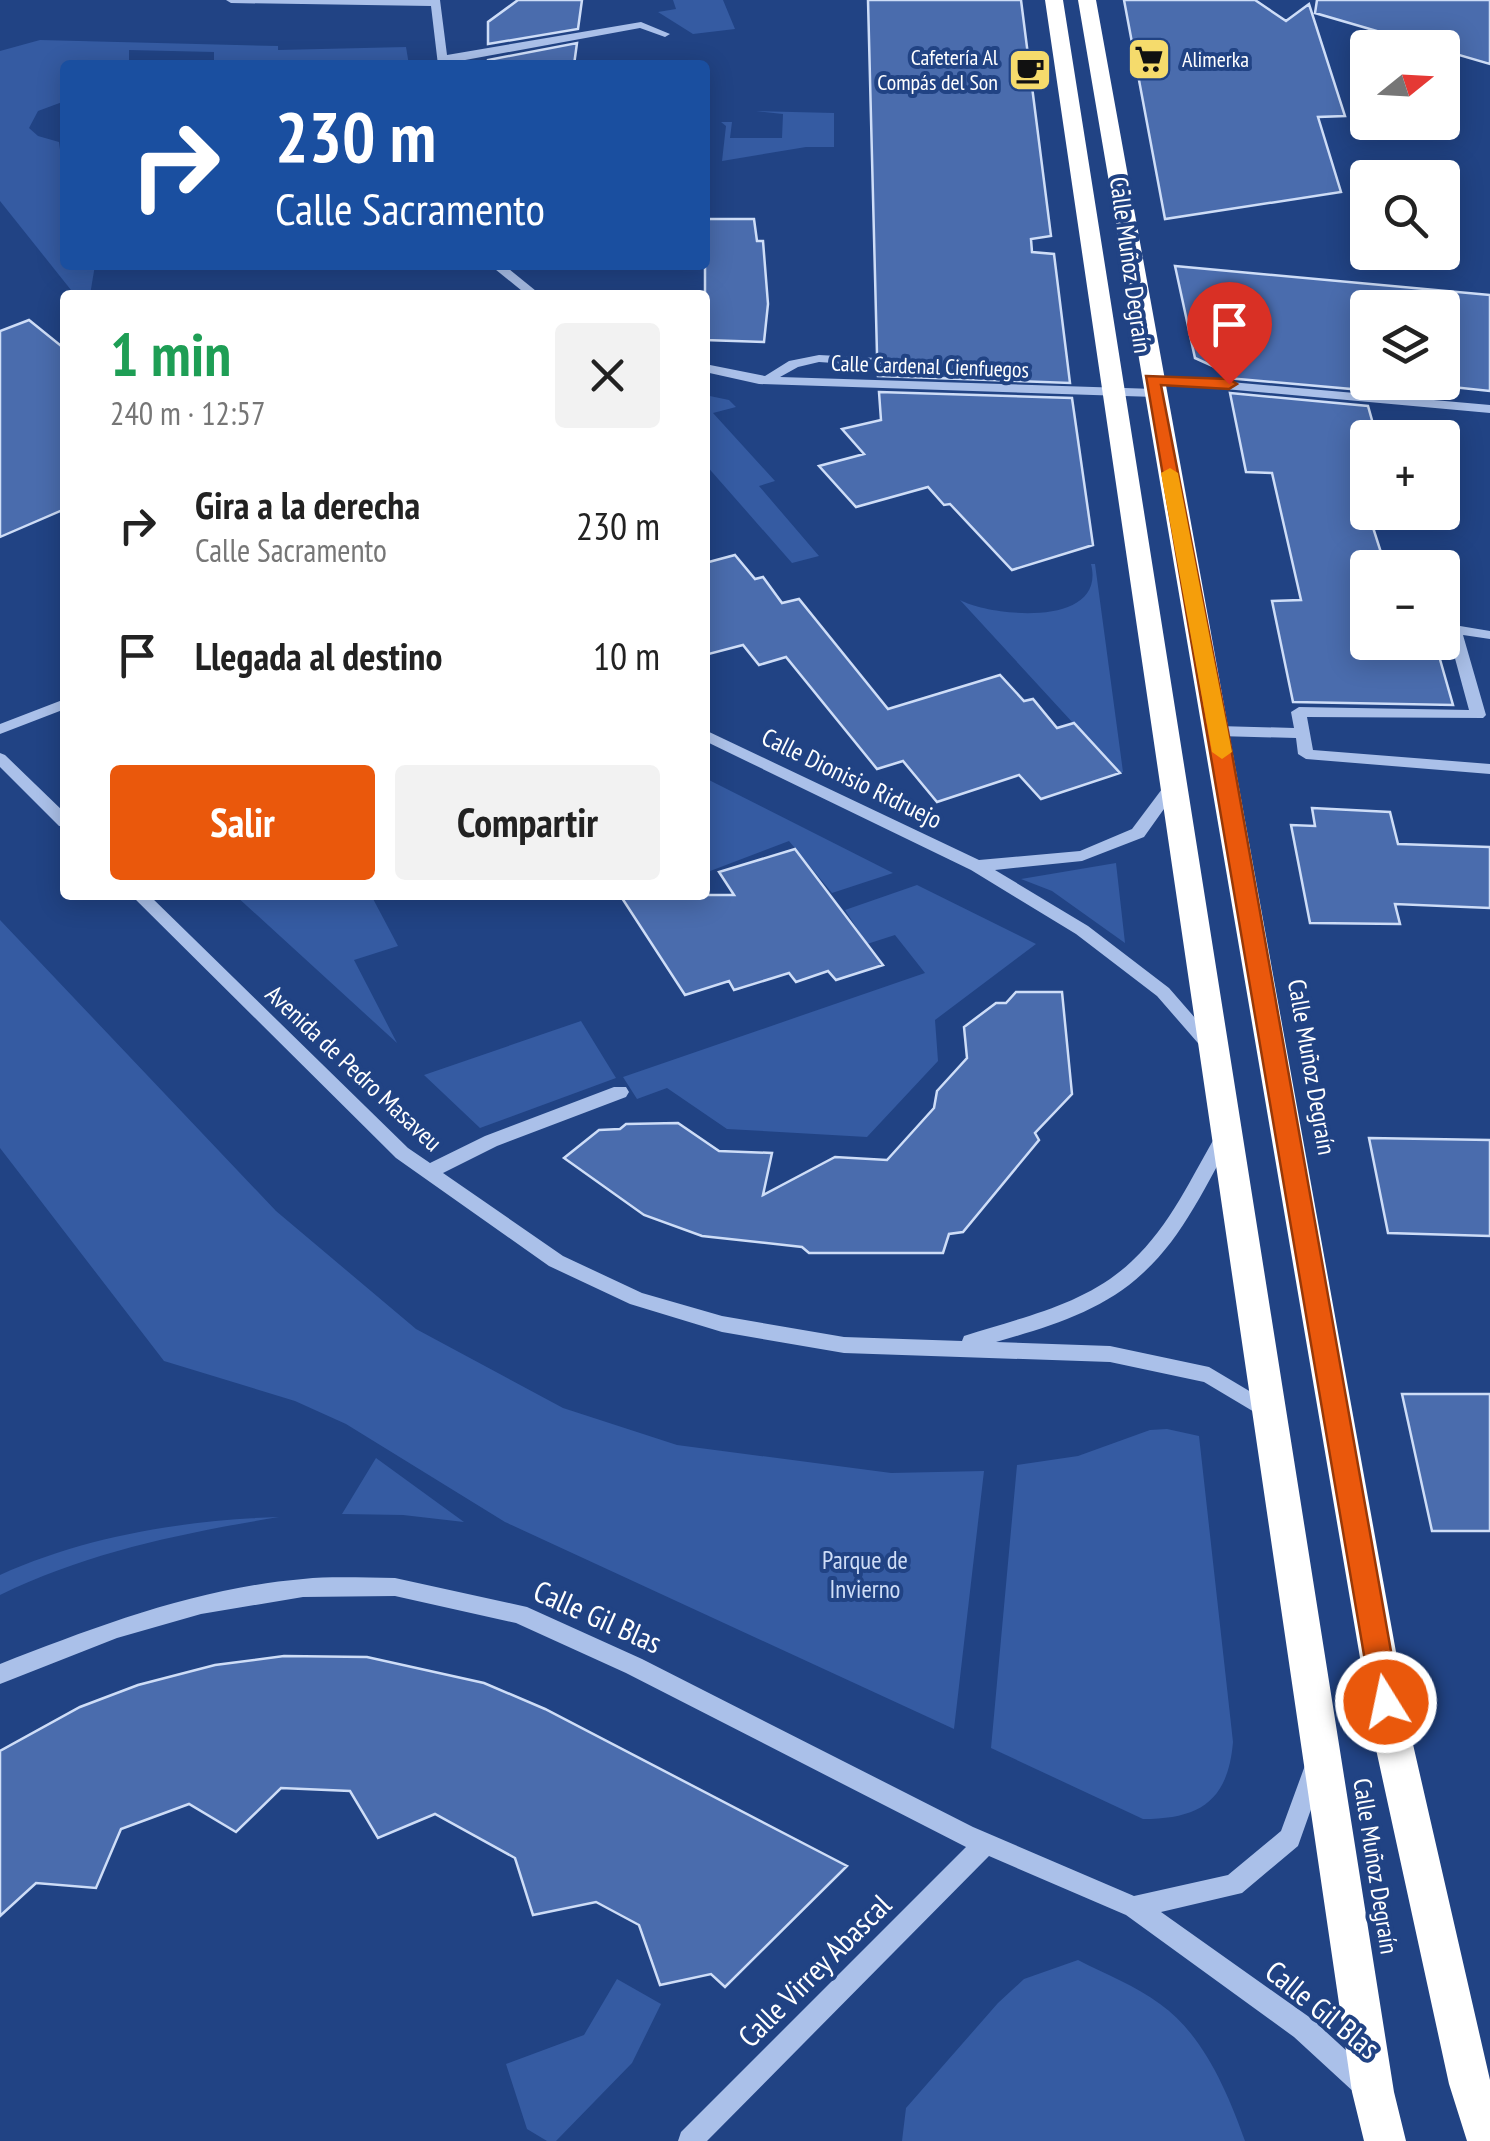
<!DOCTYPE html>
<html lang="es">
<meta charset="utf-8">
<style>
:root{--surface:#fff;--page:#f2f2f2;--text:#222;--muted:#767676;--accent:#ea580c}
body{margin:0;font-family:"PT Sans Narrow",sans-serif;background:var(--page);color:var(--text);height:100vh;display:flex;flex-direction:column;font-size:38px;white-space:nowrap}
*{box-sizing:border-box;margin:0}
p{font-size:32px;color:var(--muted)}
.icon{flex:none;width:55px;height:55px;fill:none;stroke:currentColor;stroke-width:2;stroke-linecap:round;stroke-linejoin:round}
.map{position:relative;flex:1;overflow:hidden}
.side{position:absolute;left:60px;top:290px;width:650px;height:610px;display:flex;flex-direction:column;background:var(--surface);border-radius:10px;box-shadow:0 5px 25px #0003}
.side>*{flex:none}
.banner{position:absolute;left:60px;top:60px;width:650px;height:210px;border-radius:10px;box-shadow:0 5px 25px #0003;background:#1a4fa0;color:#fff;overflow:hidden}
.needle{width:65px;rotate:72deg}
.tools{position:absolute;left:1350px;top:30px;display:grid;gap:20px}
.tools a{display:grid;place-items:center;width:110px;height:110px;border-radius:10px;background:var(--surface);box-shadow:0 5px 25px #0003;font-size:50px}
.pin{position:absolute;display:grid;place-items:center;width:85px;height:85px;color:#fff;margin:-102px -42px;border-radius:50% 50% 50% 0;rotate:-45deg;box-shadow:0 0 10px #0007}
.pin .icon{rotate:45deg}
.me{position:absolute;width:110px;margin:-55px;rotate:350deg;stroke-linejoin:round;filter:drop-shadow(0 0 8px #0008)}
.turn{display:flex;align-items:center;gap:35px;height:210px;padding:0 50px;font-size:45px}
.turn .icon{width:130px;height:130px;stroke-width:2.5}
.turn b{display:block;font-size:70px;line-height:85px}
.round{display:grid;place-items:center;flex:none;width:105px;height:105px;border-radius:10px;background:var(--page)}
.headline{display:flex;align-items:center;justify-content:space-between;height:170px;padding:0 50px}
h1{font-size:60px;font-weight:800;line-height:75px;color:#1e9e55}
.button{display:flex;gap:20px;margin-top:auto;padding:20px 50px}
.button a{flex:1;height:115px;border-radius:10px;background:var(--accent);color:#fff;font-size:40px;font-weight:800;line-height:115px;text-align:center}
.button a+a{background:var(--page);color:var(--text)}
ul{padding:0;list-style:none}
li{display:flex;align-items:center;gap:30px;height:130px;padding:0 50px}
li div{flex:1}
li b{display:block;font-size:38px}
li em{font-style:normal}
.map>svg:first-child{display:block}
.green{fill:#355ba2}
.building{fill:#4a6cad;stroke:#ceddf7;stroke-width:2.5}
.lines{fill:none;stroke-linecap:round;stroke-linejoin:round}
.minor{fill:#aac0e9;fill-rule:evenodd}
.highway{fill:#fff;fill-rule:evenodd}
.route{fill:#ea580c;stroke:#983908;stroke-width:2.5}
.slow{fill:#f59e0b}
.labels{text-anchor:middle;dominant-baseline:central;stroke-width:8;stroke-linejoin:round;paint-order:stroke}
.far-poi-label{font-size:22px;fill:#fff;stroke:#214384;text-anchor:end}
.far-street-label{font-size:22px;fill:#fff;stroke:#214384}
.street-label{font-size:25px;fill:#fff;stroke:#214384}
.park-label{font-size:25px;fill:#ceddf7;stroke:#214384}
.near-street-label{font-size:30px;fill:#fff;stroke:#214384}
</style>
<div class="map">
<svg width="1490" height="2141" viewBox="0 0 1490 2141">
<rect width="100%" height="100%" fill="#214384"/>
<path class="green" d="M673 0H723L735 29 693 34 658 12 676 9Z
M40 40 278 46V50L406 47 409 65H214V52L129 50V65H65V101L38 111 29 128 38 136 59 142 65 187V265H95L90 295H75L0 201V51Z
M756 111 834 113V147H806L722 161 726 126 721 122H732L730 138H782L783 114Z
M705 395 729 400 736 407 713 413 775 481 759 486 819 556 792 563 705 464Z
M1091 564H1095L1123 772 1119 773 960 600C992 617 1107 628 1091 564Z
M705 778 893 873 832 893 789 841 705 873Z
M1116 863 1125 943 1052 891 1021 879Z
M917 885 1036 944 935 1020 938 1061 867 1137 727 1129 667 1088 637 1099 623 1077 925 973 895 935 867 944 845 910Z
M235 895H371L398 946 354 960 397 1043Z
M0 920 276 1211 416 1329 563 1408 677 1445 891 1473 984 1471 954 1729 505 1522 346 1424 295 1401 164 1361 0 1148Z
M581 1021 616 1078 480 1128 424 1075Z
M1167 1429 1199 1436 1233 1742C1228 1801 1200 1819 1143 1819L991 1748 1017 1465 1078 1456 1150 1430Z
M376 1458 464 1522 403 1515 342 1514Z
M279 1517C183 1533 88 1552 0 1595V1575C86 1536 185 1520 279 1517Z
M1078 1960C1105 1974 1136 1986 1160 2004 1203 2034 1228 2093 1245 2141H902L906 2108 998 2003 1024 1979Z
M617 1979 661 2004 632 2063 556 2141H547L527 2129 506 2064 584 2035Z"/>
<path class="building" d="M518 0H582L578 29 488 44V22Z
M868 0H1021L1051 236 1031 239 1032 252 1054 254 1070 383 878 376V370L887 361 877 354Z
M1124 0H1255L1286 21 1309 4 1345 116 1318 117 1341 192 1165 219Z
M1317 0H1490V64L1315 13Z
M577 43 574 65H488V60Z
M705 219H754L757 241H763L768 304 764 342 705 340Z
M1175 266 1490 295V391L1405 382H1442V308H1368V379L1360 378 1363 390 1227 378 1226 372 1195 358Z
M29 320 65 349V509L0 537V331Z
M879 392 1072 398 1093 545 1012 570 950 504 944 505 928 487 856 507 819 466 864 454 842 429 881 420Z
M1230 393 1368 406 1377 438H1368V512L1386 568H1368V642H1435L1453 705 1293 702 1272 601 1301 600 1272 473 1246 472Z
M735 555 755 579 763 577 782 603 799 599 888 709 1000 675 1024 701 1033 699 1057 728 1074 723 1120 773 1041 799 1019 775 937 802 903 761 877 769 786 657 759 665 743 645 705 655V563Z
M1312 808 1390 812 1398 844 1490 847V908L1395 904 1400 924 1310 923 1291 825 1315 826Z
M795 849 883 965 836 980 828 971 796 982 789 973 734 990 729 981 685 995 620 895H734L719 872Z
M1016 992H1062L1072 1094 1035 1133 1039 1140 963 1232 949 1234 943 1253H809L802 1247 702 1236 644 1215 564 1158 599 1130 620 1129 626 1124 678 1123 719 1151 772 1153 763 1195 835 1157 887 1160 934 1108 937 1091 967 1058 964 1027 996 1003H1006Z
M1369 1138 1490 1140V1236L1388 1233Z
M1402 1394H1490V1531H1432Z
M284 1656 367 1657 484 1683 545 1709 847 1866 725 1987 711 1974 660 1985 639 1925 596 1902 533 1915 515 1858 435 1814 378 1838 350 1791 281 1788 236 1832 189 1804 121 1829 96 1888 36 1883 0 1916V1751L80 1707 138 1685 215 1665Z"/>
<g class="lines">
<path class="minor" d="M226 0H440L447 55 641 22 670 34 665 37 640 28 438 65 431 6 231 3Z
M490 265H504L541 295H527Z
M819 355 877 358 883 362 877 366 819 362 798 367 780 377 1155 389 1161 393 1155 397 759 384 705 372V364L765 376 789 361Z
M1152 375 1490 405V413L1147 382V376Z
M1454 625 1490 631V639L1463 635 1486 715 1483 718 1307 717 1313 750 1490 764V774L1306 759 1298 754 1296 738 1218 736 1210 731 1218 726 1294 728 1291 712 1299 707 1469 710 1447 629Z
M65 699V709L0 734V724Z
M705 730 979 860 1080 851 1132 829 1168 781H1178L1181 785 1144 837 1082 861 995 870 1088 926 1169 988 1216 1042 1219 1046 1216 1050H1204L1157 996 1076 934 971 870 705 741Z
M0 753 5 755 65 813V827L59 826 0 767Z
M131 895H149L408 1148 430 1163 485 1136 614 1087H626L629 1092 626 1097 497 1146 443 1173 563 1256 642 1293 722 1316 844 1337 962 1341 964 1336C1022 1317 1086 1305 1132 1261 1170 1226 1192 1176 1218 1132H1230L1233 1137C1207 1183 1183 1237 1143 1273 1103 1311 1048 1327 996 1342L1110 1346 1209 1367 1273 1405 1276 1411 1273 1417 1266 1419 1204 1382 1110 1362 844 1353 722 1332 630 1304 549 1266 396 1158Z
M395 1578 527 1607 642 1659 973 1827 1134 1896 1228 1875 1281 1831 1307 1760 1315 1757 1323 1760 1326 1767 1298 1846 1242 1893 1161 1912 1312 2019 1374 2076 1377 2085 1374 2094 1365 2097 1356 2094 1294 2037 1126 1915 989 1856 707 2141H678L681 2132 966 1847 626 1673 516 1623 395 1596 303 1597 201 1614 117 1638 0 1684V1664C98 1626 197 1588 303 1579 333 1576 365 1578 395 1578Z"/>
<path class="highway" d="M1045 0H1063L1394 2092 1406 2141H1364L1352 2092Z
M1078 0H1096L1412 1740 1490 2080V2141H1467L1449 2084 1374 1740Z"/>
</g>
<path class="route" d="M1146 376 1229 379 1237 384 1229 389 1161 385 1228 731 1400 1702 1396 1711 1386 1714 1376 1711 1372 1702Z"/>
<path class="slow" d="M1170 468 1178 473 1232 752 1222 759 1212 752 1161 473Z"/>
<defs>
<g id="supermarket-square" transform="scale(2.25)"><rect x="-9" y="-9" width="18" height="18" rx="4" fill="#f5db6c" stroke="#214384"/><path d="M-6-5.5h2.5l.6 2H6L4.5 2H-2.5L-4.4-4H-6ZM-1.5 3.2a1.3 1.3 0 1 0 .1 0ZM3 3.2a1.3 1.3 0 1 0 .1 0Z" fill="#111"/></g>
<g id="cafe-square" transform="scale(2.25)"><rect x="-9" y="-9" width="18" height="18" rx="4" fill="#f5db6c" stroke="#214384"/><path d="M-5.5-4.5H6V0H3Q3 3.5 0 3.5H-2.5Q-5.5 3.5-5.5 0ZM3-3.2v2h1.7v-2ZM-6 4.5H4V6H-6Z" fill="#111"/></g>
</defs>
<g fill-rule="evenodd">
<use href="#supermarket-square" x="1149" y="59"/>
<use href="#cafe-square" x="1030" y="70"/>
</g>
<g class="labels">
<g class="far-poi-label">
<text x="998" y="57">Cafetería Al<tspan x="998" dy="25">Compás del Son</tspan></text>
<text x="1182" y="59" text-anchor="start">Alimerka</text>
</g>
<g class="far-street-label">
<text transform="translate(930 366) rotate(2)">Calle Cardenal Cienfuegos</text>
</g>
<g class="street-label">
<text transform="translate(1131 265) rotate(82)">Calle Muñoz Degraín</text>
<text transform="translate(852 778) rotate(26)">Calle Dionisio Ridruejo</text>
<text transform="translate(1312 1067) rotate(80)">Calle Muñoz Degraín</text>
<text transform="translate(354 1068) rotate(43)">Avenida de Pedro Masaveu</text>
<text transform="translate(1376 1866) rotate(81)">Calle Muñoz Degraín</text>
</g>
<g class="park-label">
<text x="865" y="1560">Parque de<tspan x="865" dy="29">Invierno</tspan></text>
</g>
<g class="near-street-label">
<text transform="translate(598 1616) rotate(24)">Calle Gil Blas</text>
<text transform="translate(814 1970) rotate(-45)">Calle Virrey Abascal</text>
<text transform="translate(1323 2009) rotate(39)">Calle Gil Blas</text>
</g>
</g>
</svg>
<div class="tools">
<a><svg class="needle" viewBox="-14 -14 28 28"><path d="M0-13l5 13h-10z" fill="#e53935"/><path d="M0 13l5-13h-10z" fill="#767676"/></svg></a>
<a><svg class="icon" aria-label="search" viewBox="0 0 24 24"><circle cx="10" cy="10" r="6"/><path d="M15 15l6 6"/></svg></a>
<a><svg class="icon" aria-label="layers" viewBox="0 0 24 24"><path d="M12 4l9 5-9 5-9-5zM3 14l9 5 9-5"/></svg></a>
<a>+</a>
<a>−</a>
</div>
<div class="pin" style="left:1229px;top:384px;background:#d93025"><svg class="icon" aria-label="arrive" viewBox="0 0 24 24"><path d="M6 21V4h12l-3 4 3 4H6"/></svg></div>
<svg class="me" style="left:1386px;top:1702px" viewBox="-20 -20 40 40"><circle r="17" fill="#ea580c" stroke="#fff" stroke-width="3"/><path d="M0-11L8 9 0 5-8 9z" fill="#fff"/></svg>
<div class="banner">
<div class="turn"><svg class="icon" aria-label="right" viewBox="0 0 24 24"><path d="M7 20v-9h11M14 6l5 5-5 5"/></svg><div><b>230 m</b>Calle Sacramento</div></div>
</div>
<section class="side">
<div class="headline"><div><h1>1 min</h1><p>240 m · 12:57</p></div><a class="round"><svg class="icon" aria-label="close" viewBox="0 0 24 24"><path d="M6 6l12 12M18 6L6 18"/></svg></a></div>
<ul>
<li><svg class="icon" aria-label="right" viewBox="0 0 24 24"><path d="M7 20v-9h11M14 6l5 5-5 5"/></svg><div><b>Gira a la derecha</b><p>Calle Sacramento</p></div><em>230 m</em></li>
<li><svg class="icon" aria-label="arrive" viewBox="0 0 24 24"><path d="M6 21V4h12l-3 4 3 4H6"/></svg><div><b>Llegada al destino</b></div><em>10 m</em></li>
</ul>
<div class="button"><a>Salir</a><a>Compartir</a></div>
</section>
</div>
